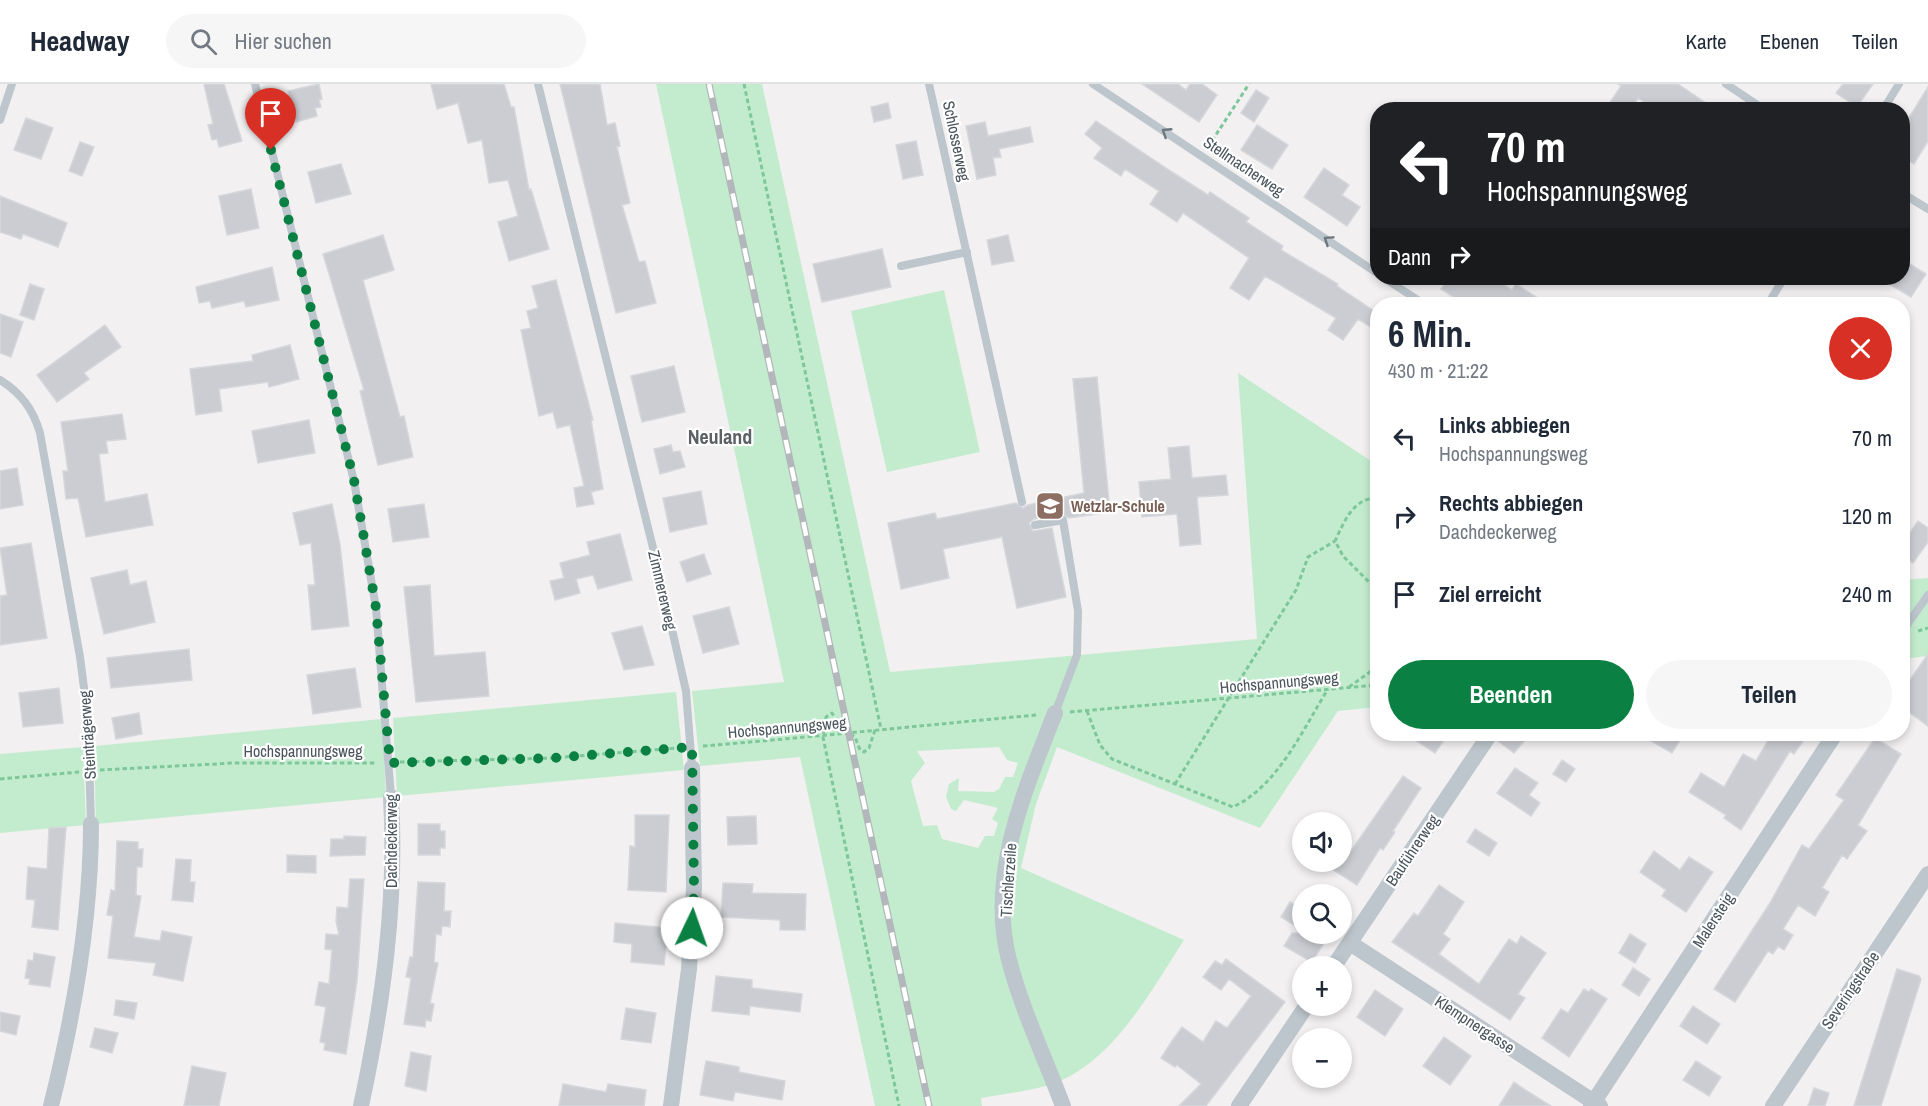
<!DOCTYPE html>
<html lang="de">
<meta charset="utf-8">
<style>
:root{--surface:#fff;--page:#f6f6f7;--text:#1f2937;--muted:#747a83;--line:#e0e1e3;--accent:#0b8043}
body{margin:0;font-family:"Archivo Narrow",sans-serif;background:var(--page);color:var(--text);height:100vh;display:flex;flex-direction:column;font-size:22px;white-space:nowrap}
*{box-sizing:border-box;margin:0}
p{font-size:20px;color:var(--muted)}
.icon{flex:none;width:33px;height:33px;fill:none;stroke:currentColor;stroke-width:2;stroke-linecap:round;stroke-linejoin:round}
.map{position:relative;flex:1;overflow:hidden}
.side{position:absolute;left:1370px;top:213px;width:540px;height:444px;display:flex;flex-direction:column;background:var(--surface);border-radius:24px;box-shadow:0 3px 9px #0003}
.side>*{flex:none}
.hud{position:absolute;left:1370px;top:18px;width:540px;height:183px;border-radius:24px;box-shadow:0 3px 9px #0003;background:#202124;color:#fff;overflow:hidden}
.controls{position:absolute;left:1292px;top:728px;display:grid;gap:12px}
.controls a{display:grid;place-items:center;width:60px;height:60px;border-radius:50%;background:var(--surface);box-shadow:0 3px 9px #0003;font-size:30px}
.pin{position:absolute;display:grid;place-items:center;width:51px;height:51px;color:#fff;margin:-62px -26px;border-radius:50% 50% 50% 0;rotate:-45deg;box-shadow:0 0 6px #0007}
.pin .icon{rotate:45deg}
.me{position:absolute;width:66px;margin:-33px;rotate:3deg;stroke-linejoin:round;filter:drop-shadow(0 0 4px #0008)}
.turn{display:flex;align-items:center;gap:21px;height:126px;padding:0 18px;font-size:27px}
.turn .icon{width:78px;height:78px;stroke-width:2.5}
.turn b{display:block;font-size:42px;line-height:51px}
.then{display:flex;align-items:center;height:57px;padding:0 18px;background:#0003;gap:12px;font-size:22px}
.round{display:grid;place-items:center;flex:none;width:63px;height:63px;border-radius:32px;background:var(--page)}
.headline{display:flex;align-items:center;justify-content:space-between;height:102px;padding:0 18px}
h1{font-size:36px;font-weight:800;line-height:45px}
.button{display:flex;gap:12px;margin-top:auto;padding:12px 18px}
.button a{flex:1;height:69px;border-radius:36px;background:var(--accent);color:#fff;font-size:24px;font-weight:800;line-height:69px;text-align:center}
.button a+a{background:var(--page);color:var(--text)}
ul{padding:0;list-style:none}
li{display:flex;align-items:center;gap:18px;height:78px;padding:0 18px}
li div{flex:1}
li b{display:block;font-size:22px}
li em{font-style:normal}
header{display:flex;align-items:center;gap:36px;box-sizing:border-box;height:84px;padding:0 30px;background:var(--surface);border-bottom:2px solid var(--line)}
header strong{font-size:28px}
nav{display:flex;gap:33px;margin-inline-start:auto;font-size:21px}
.search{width:420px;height:54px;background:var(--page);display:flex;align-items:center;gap:15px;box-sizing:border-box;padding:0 21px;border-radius:33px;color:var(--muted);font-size:22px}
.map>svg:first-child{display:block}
.green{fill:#c3ecce;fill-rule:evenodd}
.building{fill:#cbcdd2;stroke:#d5d7db;stroke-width:1.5}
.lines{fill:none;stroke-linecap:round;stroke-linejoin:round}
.path{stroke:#7ec79b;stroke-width:3;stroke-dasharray:4.5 3;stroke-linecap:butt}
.lane{stroke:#bdc6cc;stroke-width:8}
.street{stroke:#bdc6cc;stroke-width:16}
.rail-casing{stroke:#b3b6ba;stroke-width:7}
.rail{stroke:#fff;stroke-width:4.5;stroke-dasharray:14;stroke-linecap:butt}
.oneway{stroke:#6c777e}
.route{stroke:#0b8043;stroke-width:10;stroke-dasharray:0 18}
.labels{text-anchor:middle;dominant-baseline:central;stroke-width:4.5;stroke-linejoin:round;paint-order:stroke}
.street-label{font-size:16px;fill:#4a555c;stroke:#fff}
.education-label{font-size:16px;font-weight:bold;fill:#785e54;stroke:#fff;text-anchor:start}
.quarter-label{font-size:20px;font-weight:bold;fill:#5d6165;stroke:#fff}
</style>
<header>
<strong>Headway</strong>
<div class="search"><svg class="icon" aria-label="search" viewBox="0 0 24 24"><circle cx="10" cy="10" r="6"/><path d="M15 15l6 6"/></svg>Hier suchen</div>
<nav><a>Karte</a><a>Ebenen</a><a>Teilen</a></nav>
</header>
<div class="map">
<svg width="1928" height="1022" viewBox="0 0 1928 1022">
<rect width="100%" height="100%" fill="#f2f0f1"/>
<path class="green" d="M656 0H762L890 588 1257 555 1238 289 1377 381V623L1338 627 1260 744 1057 663 1036 720 1021 784 1184 856C1153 904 1116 972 1062 996 1038 1007 1006 1009 981 1014L982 1022H875L800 673 700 682 692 607 784 598ZM999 663 1007 676 1018 679 1013 693H1005L999 705 994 708 958 707 959 694 949 700 946 713 951 725 956 727 964 716 998 724 992 735 998 739 994 752H985L978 764 942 755 937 741 923 742 911 697 925 679 917 667Z
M944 206 980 368 887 388 851 227Z
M1928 494V572L1902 575V496Z
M676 608 684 686 397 712 393 634Z
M382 635 386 713 96 740 94 662Z
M83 663 86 741 0 749V670Z"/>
<path class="building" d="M204 0H224L242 57 219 63 217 55 212 56 208 41 213 40Z
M319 0 322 15 319 16 321 23 315 24 317 32 296 38 288 7Z
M431 0H504L511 23H514L529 106 531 105 549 165 509 177 498 138 518 132 508 96 489 99 482 56 468 59 458 19 437 25Z
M560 0H600L607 41 615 39 620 62 617 63 630 119 622 121 639 178 645 177 656 219 616 229Z
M1142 0H1178L1186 6 1190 0H1202L1217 11 1199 38Z
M1618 0H1678L1716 26H1656L1638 14 1631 26H1605L1621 2Z
M1843 0H1873L1857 23 1836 9Z
M1928 3V57L1914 80 1902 72V45Z
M1256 6 1269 14 1254 38 1241 29Z
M888 19 891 34 874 38 871 23Z
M26 34 53 44 41 75 14 66Z
M1096 37 1172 88 1208 111 1210 108 1249 134 1246 138 1283 162 1281 166 1338 200 1337 202 1377 229V247L1358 235 1343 256 1328 246 1336 234 1265 192 1249 216 1230 204 1249 174 1183 129 1177 138 1150 120 1159 107 1125 85 1121 92 1094 74 1102 64 1085 50Z
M985 38 988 52 1030 43 1033 58 999 65 1001 73 993 74 996 91 977 95 966 42Z
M1257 41 1288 61 1272 85 1241 66Z
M916 57 923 91 903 95 896 61Z
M80 58 94 63 82 92 69 87Z
M341 80 351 110 316 119 308 88Z
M1324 84 1349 101 1342 111 1360 123 1347 142 1304 113Z
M251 105 259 144 227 151 219 112Z
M0 112 67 139 58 163 23 150 21 155 0 148Z
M383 151 394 186 363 196 400 333 404 332 413 373 378 381 360 307 364 306 323 170Z
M1008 151 1014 177 992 181 987 156Z
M882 165 891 203 822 218 813 180Z
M1902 175 1926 190 1911 213 1879 194H1902Z
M272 183 279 216 246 223 244 217 212 224 210 217 199 219 196 203Z
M1449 194H1493L1512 206 1516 200 1547 220H1464L1441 205Z
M556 196 593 336H591L603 405 591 408 594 420 577 423 574 404 584 402 570 341 557 344 553 328 539 332 521 246 531 244 527 227 538 224 532 202Z
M30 200 44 205 34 236 20 231Z
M0 230 23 238 11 273 0 269Z
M105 241 121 263 84 289 89 295 57 318 37 291Z
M290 261 299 295 269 303 268 298 219 305 222 327 196 331 190 285 253 277 252 271Z
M674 282 685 328 642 338 631 292Z
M1097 293 1110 428 1069 434 1062 430 1034 435 1029 439 1033 447 1052 444 1066 513 1017 524 1002 453 943 465 949 494 901 505 888 439 935 429 937 435 1016 419 1023 424 1028 421 1084 409 1073 295Z
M122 330 126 355 106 357 108 369 99 370 105 418 147 410 153 441 86 453 78 414 66 415 63 387H68L61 338Z
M309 336 315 369 258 379 252 347Z
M671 361 673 368 680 367 685 383 660 390 654 365Z
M1189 362 1192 394 1226 391 1228 411 1197 413 1201 460 1180 462 1177 430 1142 433 1139 398 1171 395 1168 364Z
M17 384 23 421 0 425V387Z
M701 407 707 440 670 448 663 414Z
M332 420 340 460 349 542 312 546 308 501H315L311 459 300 461 293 429Z
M424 420 429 453 393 458 388 425Z
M1918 437 1928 444V458L1913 479 1902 472V460Z
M620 450 632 496 598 505 593 491 576 495 580 509 555 516 550 497 564 494 560 479 590 471 587 458Z
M31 459 47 554 0 561V512L7 511 0 464Z
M704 470 711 490 687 498 680 478Z
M127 486 130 501 146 497 155 538 104 550 91 494Z
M430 501 434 572 485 568 489 612 416 618 404 503Z
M729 523 739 560 703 569 693 532Z
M642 542 654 581 624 586 612 549Z
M189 565 192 596 111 604 107 574Z
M1928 570V642L1902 623V607Z
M355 584 361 623 313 630 307 591Z
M59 604 63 639 23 643 19 609Z
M139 629 142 650 116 655 112 634Z
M1406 650H1434L1444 656 1435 669Z
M1500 650H1530L1514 669 1498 657Z
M1639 650H1670L1680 656 1672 669Z
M1772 650H1808L1794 670 1790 667 1741 746 1724 734 1726 731 1689 708 1701 689 1724 703 1743 670 1756 677Z
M1875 654 1901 670 1858 741 1867 747 1847 775 1842 771 1822 804 1829 808 1815 832 1798 821 1783 845 1793 851 1784 866 1778 862 1773 870 1768 867 1735 918 1714 905 1770 819 1802 761 1809 765 1844 716 1836 711Z
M1562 676 1575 685 1566 698 1553 690Z
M1515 684 1538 699 1529 711 1540 719 1531 732 1497 709Z
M1403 692 1421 704 1393 747 1395 748 1383 766 1380 764 1357 801 1319 777H1344Z
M635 731H669L666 808 628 806 630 762 635 763Z
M756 732 757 760 728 761 727 733Z
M418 740H440V747H445V764H440V771H418Z
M66 743 58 846 32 843 35 816 26 815 28 783 47 785 49 744Z
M1475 745 1497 759 1489 772 1467 758Z
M344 752 366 753 365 771 330 772 331 755H344Z
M117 757 138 758V765H143L142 783H137L136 811 141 812 134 853 160 857 162 847 192 853 183 897 153 891 156 879 108 874 113 832 107 831 111 806 115 807Z
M1654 767 1680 786 1689 773 1713 788 1686 828 1662 812 1666 806 1640 788Z
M287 771 316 772V789L287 788Z
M176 775 191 776 190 798H195L193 818 172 816Z
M350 795H364L357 897 346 970 324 966 325 959 320 958 326 923 315 921 319 898 329 900 332 866 325 865 326 850 339 851 336 837 337 823 348 824Z
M418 798 445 799 444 827H451L450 843 442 842 441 851 436 850 434 878 438 879 430 919 434 920 431 937 426 936 425 943 404 940 411 894 406 893 410 873H413Z
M723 799 753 800 752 809 806 810 805 846H780V836L721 833Z
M1439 801 1464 818 1443 850 1450 855 1439 870 1479 900 1509 855 1517 860 1521 852 1546 869 1518 910 1525 914 1510 936 1392 858 1414 829 1418 832Z
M1290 818 1302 825V846L1281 833Z
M615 839 668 844 664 881 631 878 632 860 614 858Z
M1292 849H1330L1312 878 1284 862Z
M1630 850 1646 860 1635 879 1619 869Z
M34 869 55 873 50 903 29 900 30 895 25 894 28 876 33 877Z
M1226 875 1285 918 1206 1022H1179L1201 1000 1177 981 1175 983 1161 974 1172 957 1182 943 1203 958 1216 937 1227 944 1251 912 1229 895 1221 906 1203 893 1215 877 1222 881Z
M1633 884 1650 895 1639 912 1622 901Z
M1897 885 1919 892 1921 895 1881 1022H1854Z
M716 892 752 896V904L802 910 800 928 750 922 749 931 712 927Z
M1584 905 1589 908 1591 905 1607 915 1569 973 1542 954 1561 925 1568 929Z
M1375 906 1403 925 1385 952 1357 933Z
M116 916 137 919 134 935 114 931Z
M1693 922 1720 940 1707 960 1680 942Z
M626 924 656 929 651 959 621 955Z
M0 928 20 932 16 951 0 947Z
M95 944 118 949 112 969 90 963Z
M1444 953 1471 972 1450 1001 1423 982Z
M411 968 431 972 426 1007 405 1002Z
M706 977 739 983V988L785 997 782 1016 735 1008 733 1017 700 1011Z
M1696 977 1721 993 1709 1012 1683 996Z
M192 982 226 989 219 1022H184Z
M1514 998 1527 1007 1551 1022H1499Z
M563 1000 606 1008 608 1000 646 1006 644 1022H559Z
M1814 1004 1829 1009 1825 1022H1808Z"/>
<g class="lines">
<path class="path" d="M744 0 881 645
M1208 63 1249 0
M1377 414C1353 414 1344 438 1335 457L1343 472 1377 506
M1918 547 1928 544
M1349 603 1377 583
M1087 627 1100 661 1112 675 1233 723C1278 702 1303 645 1328 605
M1070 628 1377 601
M875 646 869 664 864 668 860 666 855 653 842 645 832 629 826 633 823 653 899 1022
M703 662C814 653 925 641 1037 631
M400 678 552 674 678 664
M100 686 234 679H376
M0 695 79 688
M1175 700 1296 506 1308 473 1335 457"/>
<path class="lane" d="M255 0 354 397 376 524 391 713
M538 0 659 488 686 607 692 684
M929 0 1022 418
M1093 0 1377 189
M1726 0 1765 26
M1883 26 1899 0
M0 36 12 0
M1902 109 1928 125
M901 182 967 168
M1384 194 1424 220
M1768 220 1784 194
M0 296C21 309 33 325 40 349L80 573 88 635 91 740
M1035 441 1063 436 1078 527 1077 571 1055 629
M1902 548 1928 511"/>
<path class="street" d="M1055 629C1025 706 987 791 1009 876 1022 926 1045 974 1063 1022
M1350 859 1600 1022
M1334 882 1490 650
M51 1022C74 930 91 835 91 740
M361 1022C383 919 397 818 391 713
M671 1022 689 885 694 804 692 684
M1239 1022 1307 921
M1591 1022 1835 650
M1773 1022 1928 790"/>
<g class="rail-casing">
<path id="rail" d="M709 0 929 1022"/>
</g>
<use href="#rail" class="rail"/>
</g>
<defs><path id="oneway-chevron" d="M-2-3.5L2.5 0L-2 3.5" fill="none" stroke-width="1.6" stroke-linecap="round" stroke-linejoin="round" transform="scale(1.5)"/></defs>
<g class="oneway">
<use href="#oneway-chevron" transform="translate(1166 48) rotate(-147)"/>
<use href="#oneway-chevron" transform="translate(1328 156) rotate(-146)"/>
</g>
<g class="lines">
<path class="route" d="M271 66 354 396 376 524 390 679 552 674 692 663 694 804 692 844"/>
</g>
<defs>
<g id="school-square" transform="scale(1.5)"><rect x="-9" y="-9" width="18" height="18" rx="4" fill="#8d6e63" stroke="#fff"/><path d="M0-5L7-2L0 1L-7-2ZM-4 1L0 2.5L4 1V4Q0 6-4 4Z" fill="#fff"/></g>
</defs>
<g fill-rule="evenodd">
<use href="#school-square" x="1050" y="422"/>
</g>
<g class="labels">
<g class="street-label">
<text transform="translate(957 57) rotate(78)">Schlosserweg</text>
<text transform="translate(1244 82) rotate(34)">Stellmacherweg</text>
<text transform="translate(663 506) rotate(77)">Zimmererweg</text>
<text transform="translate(1279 598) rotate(-5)">Hochspannungsweg</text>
<text transform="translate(787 643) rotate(-5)">Hochspannungsweg</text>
<text transform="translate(87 651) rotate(-94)">Steinträgerweg</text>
<text x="303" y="667">Hochspannungsweg</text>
<text transform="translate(391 757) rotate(-90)">Dachdeckerweg</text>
<text transform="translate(1412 766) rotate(-56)">Bauführerweg</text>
<text transform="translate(1008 796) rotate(-86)">Tischlerzeile</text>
<text transform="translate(1713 836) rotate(-57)">Malersteig</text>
<text transform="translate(1850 906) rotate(-56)">Severingstraße</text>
<text transform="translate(1475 940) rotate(33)">Klempnergasse</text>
</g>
<g class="education-label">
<text x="1071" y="422">Wetzlar-Schule</text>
</g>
<g class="quarter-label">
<text x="720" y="352">Neuland</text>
</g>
</g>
</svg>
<div class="controls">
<a><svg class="icon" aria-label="sound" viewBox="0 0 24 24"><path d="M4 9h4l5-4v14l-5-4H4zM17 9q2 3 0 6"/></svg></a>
<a><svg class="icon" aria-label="search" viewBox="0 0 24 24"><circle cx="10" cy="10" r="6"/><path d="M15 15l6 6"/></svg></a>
<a>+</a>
<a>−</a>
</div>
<div class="pin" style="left:271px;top:66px;background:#d93025"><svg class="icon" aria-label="arrive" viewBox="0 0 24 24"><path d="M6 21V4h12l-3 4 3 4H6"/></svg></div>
<svg class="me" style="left:692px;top:844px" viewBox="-20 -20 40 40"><circle r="19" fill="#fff"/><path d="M0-13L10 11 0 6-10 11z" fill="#0b8043"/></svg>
<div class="hud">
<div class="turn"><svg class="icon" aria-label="left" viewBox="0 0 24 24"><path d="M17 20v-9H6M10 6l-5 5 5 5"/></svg><div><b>70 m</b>Hochspannungsweg</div></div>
<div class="then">Dann<svg class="icon" aria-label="right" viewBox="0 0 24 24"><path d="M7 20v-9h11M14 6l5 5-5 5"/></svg></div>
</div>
<section class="side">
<div class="headline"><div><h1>6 Min.</h1><p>430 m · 21:22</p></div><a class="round" style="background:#d93025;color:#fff"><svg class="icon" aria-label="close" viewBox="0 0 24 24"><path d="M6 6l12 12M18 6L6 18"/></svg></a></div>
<ul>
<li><svg class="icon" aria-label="left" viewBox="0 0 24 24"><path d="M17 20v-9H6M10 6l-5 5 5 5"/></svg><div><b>Links abbiegen</b><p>Hochspannungsweg</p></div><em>70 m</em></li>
<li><svg class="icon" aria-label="right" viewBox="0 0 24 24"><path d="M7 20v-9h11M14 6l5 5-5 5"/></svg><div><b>Rechts abbiegen</b><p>Dachdeckerweg</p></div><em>120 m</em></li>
<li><svg class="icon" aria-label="arrive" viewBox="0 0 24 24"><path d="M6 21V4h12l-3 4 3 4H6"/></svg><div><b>Ziel erreicht</b></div><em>240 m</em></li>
</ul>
<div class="button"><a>Beenden</a><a>Teilen</a></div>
</section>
</div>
